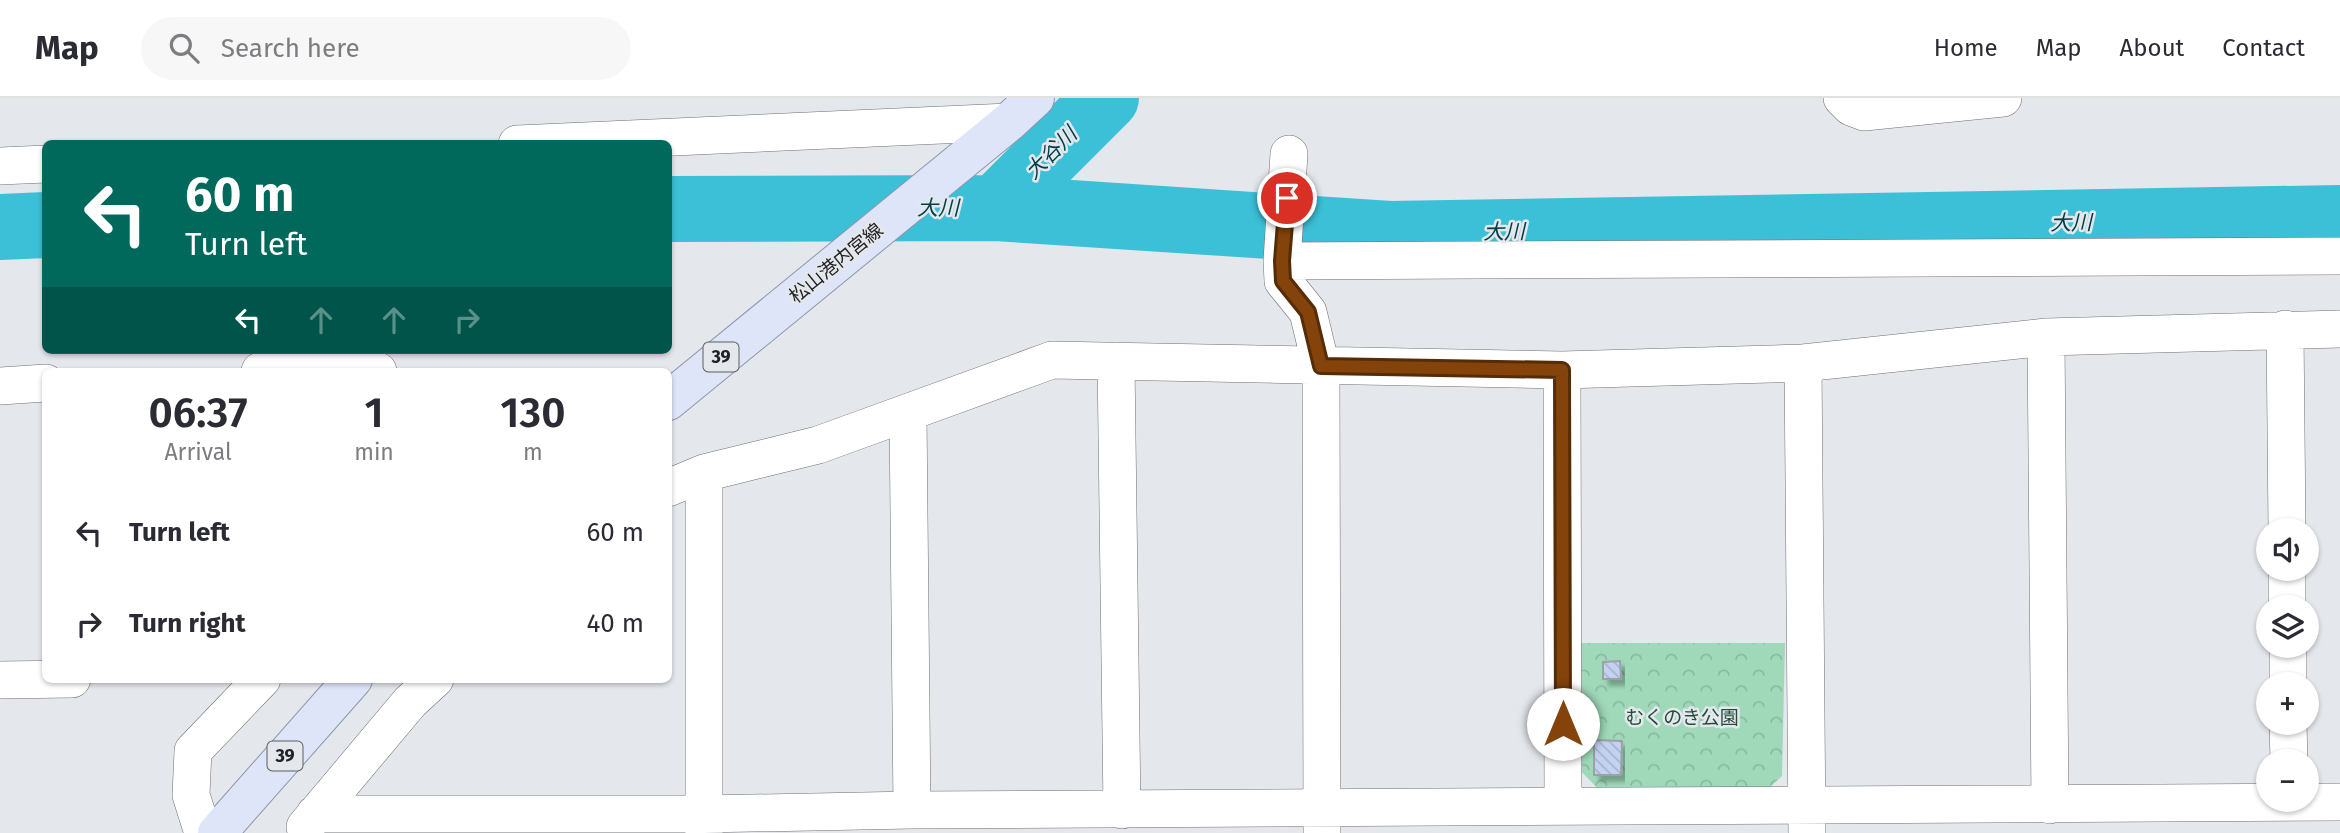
<!DOCTYPE html>
<meta charset="utf-8">
<style>
:root{--surface:#fff;--page:#f7f7f7;--text:#2b2b33;--muted:#7c7c81;--line:#e1e1e2}
body{margin:0;font-family:"Fira Sans","Noto Sans JP",sans-serif;background:var(--page);color:var(--text);height:100vh;display:flex;flex-direction:column;font-size:26px;white-space:nowrap}
*{box-sizing:border-box;margin:0}
p{font-size:23px;color:var(--muted)}
.icon{flex:none;width:38px;height:38px;fill:none;stroke:currentColor;stroke-width:2;stroke-linecap:round;stroke-linejoin:round}
.map{position:relative;flex:1;overflow:hidden}
.drawer{position:absolute;left:42px;top:270px;width:630px;height:315px;display:flex;flex-direction:column;background:var(--surface);border-radius:10px;box-shadow:0 2px 5px #0004}
.drawer>*{flex:none}
.guide{position:absolute;left:42px;top:42px;width:630px;height:214px;border-radius:10px;box-shadow:0 2px 5px #0004;background:#00695c;color:#fff;overflow:hidden}
.buttons{position:absolute;left:2256px;top:420px;display:grid;gap:14px}
.buttons a{display:grid;place-items:center;width:63px;height:63px;border-radius:50%;background:var(--surface);box-shadow:0 2px 5px #0004;font-size:35px}
.pin{position:absolute;display:grid;place-items:center;width:60px;height:60px;color:#fff;margin:-30px;border:4px solid #fff;border-radius:50%;box-shadow:0 2px 7px #0007}
.me{position:absolute;width:77px;margin:-38px;rotate:0deg;stroke-linejoin:round;filter:drop-shadow(0 0 5px #0008)}
.turn{display:flex;align-items:center;gap:24px;height:147px;padding:0 28px;font-size:32px}
.turn .icon{width:91px;height:91px;stroke-width:2.5}
.turn b{display:block;font-size:49px;line-height:60px}
.lanes{display:flex;align-items:center;height:66px;padding:0 28px;background:#0003;justify-content:center;gap:35px;direction:ltr}
.lanes .off{opacity:.35}
.eta{display:flex;justify-content:space-evenly;align-items:center;height:119px;text-align:center}
.eta b{font-size:42px;font-weight:600;line-height:49px}
ul{padding:0;list-style:none}
li{display:flex;align-items:center;gap:21px;height:91px;padding:0 28px}
li div{flex:1}
li b{display:block;font-size:26px}
li em{font-style:normal}
header{display:flex;align-items:center;gap:42px;box-sizing:border-box;height:98px;padding:0 35px;background:var(--surface);border-bottom:2px solid var(--line)}
header strong{font-size:33px}
nav{display:flex;gap:38px;margin-inline-start:auto;font-size:24px}
.search{width:490px;height:63px;background:var(--page);display:flex;align-items:center;gap:18px;box-sizing:border-box;padding:0 24px;border-radius:38px;color:var(--muted);font-size:26px}
.map>svg:first-child{display:block}
.park{fill:url(#park-crowns)}
.lines{fill:none;stroke-linecap:round;stroke-linejoin:round}
.river{stroke:#3bc0d7;stroke-width:66}
.building{fill:url(#building-back-hatch);stroke:#9da0a4;stroke-width:2;filter:url(#shadow)}
.minor-casing{stroke:#6d6f73;stroke-width:38}
.primary-casing{stroke:#8e96ab;stroke-width:40}
.minor{stroke:#fff;stroke-width:37}
.primary{stroke:#dee5f8;stroke-width:38}
.route-casing{stroke:#552c06;stroke-width:18}
.route{stroke:#83430a;stroke-width:12}
.labels{text-anchor:middle;dominant-baseline:central;stroke-width:5;stroke-linejoin:round;paint-order:stroke}
.shield{fill:#e4e7ec;stroke:#5c5d60;stroke-width:2}
.shield-label{font-size:18px;font-weight:bold;fill:#212224}
.street-label{font-size:19px;fill:#212224;stroke:#e4e7ec}
.park-label{font-size:19px;fill:#234c39;stroke:#e4e7ec}
.water-label{font-size:21px;font-style:italic;fill:#003e47;stroke:#e4e7ec}
</style>
<header>
<strong>Map</strong>
<div class="search"><svg class="icon" aria-label="search" viewBox="0 0 24 24"><circle cx="10" cy="10" r="6"/><path d="M15 15l6 6"/></svg>Search here</div>
<nav><a>Home</a><a>Map</a><a>About</a><a>Contact</a></nav>
</header>
<div class="map">
<svg width="2340" height="735" viewBox="0 0 2340 735">
<defs>
<pattern id="park-crowns" width="20" height="18" patternUnits="userSpaceOnUse" patternTransform="scale(1.75)"><rect width="20" height="18" fill="#9fd9ba"/><path d="M2 6a3 3 0 1 1 6 0M12 15a3 3 0 1 1 6 0" fill="none" stroke="#89baa0"/></pattern>
<pattern id="building-back-hatch" width="6" height="6" patternUnits="userSpaceOnUse" patternTransform="scale(1.75)"><rect width="6" height="6" fill="#c3d2f1"/><path d="M-1 5l2 2M0 0l6 6M5-1l2 2" fill="none" stroke="#a7b4ce"/></pattern>
<filter id="shadow"><feDropShadow dx="6" dy="6" stdDeviation="2" flood-color="#0004"/></filter>
</defs>
<rect width="100%" height="100%" fill="#e4e7ec"/>
<path class="park" d="M1579 545H1785L1782 678 1767 692H1599L1579 671Z"/>
<g class="lines">
<path class="river" d="M996 110 1106 0
M668 111 996 110 1390 136 2340 120
M0 129 46 127"/>
</g>
<path class="building" d="M1620 563 1621 581H1603V564Z
M1594 642 1622 643 1621 677H1594Z"/>
<g class="lines">
<g class="minor-casing">
<path id="minor" d="M1842 0 1851 9 1864 14 2003 0
M517 46 1009 24
M1289 56 1282 163 1283 183 1308 214 1321 268 1322 734
M0 68 46 66
M1282 163 2340 158
M2285 231 2287 432
M2046 239 2050 707
M1116 263 1122 712
M1803 265 1807 735
M1562 272 1563 708
M260 273 355 268 378 273
M0 288 46 285
M908 316 912 712
M704 375V735
M668 390 704 375 818 347 1052 262 1562 272 1803 265 2046 239 2340 231
M2287 471V509
M2288 548V586
M0 582 72 581
M2288 625 2289 663
M315 716H704L912 712 2340 704
M305 729 410 604 435 581
M203 735 191 697 193 653 262 581"/>
</g>
<g class="primary-casing">
<path id="primary" d="M668 303 1009 24 1035 0
M217 735 353 581"/>
</g>
<use href="#minor" class="minor"/>
<use href="#primary" class="primary"/>
</g>
<g class="lines">
<g class="route-casing">
<path id="route" d="M1287 100 1282 163 1283 183 1308 214 1321 268 1562 272 1563 626"/>
</g>
<use href="#route" class="route"/>
</g>
<g class="labels">
<g class="shield">
<rect x="703.5" y="244.5" width="35" height="29" rx="5"/>
<rect x="267.5" y="643.5" width="35" height="29" rx="5"/>
</g>
<g class="shield-label">
<text x="721" y="259">39</text>
<text x="285" y="658">39</text>
</g>
<g class="street-label">
<text transform="translate(836 165) rotate(-39)">松山港内宮線</text>
</g>
<g class="park-label">
<text x="1682" y="619">むくのき公園</text>
</g>
<g class="water-label">
<text transform="translate(1051 55) rotate(-45)">大谷川</text>
<text x="938" y="110">大川</text>
<text transform="translate(2071 125) rotate(-1)">大川</text>
<text transform="translate(1504 134) rotate(-1)">大川</text>
</g>
</g>
</svg>
<div class="buttons">
<a><svg class="icon" aria-label="sound" viewBox="0 0 24 24"><path d="M4 9h4l5-4v14l-5-4H4zM17 9q2 3 0 6"/></svg></a>
<a><svg class="icon" aria-label="layers" viewBox="0 0 24 24"><path d="M12 4l9 5-9 5-9-5zM3 14l9 5 9-5"/></svg></a>
<a>+</a>
<a>−</a>
</div>
<div class="pin" style="left:1287px;top:100px;background:#d93025"><svg class="icon" aria-label="arrive" viewBox="0 0 24 24"><path d="M6 21V4h12l-3 4 3 4H6"/></svg></div>
<svg class="me" style="left:1563px;top:626px" viewBox="-20 -20 40 40"><circle r="19" fill="#fff"/><path d="M0-13L10 11 0 6-10 11z" fill="#83430a"/></svg>
<div class="guide">
<div class="turn"><svg class="icon" aria-label="left" viewBox="0 0 24 24"><path d="M17 20v-9H6M10 6l-5 5 5 5"/></svg><div><b>60 m</b>Turn left</div></div>
<div class="lanes"><svg class="icon" aria-label="left" viewBox="0 0 24 24"><path d="M17 20v-9H6M10 6l-5 5 5 5"/></svg><svg class="icon off" aria-label="ahead" viewBox="0 0 24 24"><path d="M12 20V5M6 11l6-6 6 6"/></svg><svg class="icon off" aria-label="ahead" viewBox="0 0 24 24"><path d="M12 20V5M6 11l6-6 6 6"/></svg><svg class="icon off" aria-label="right" viewBox="0 0 24 24"><path d="M7 20v-9h11M14 6l5 5-5 5"/></svg></div>
</div>
<section class="drawer">
<div class="eta">
<div><b>06:37</b><p>Arrival</p></div>
<div><b>1</b><p>min</p></div>
<div><b>130</b><p>m</p></div>
</div>
<ul>
<li><svg class="icon" aria-label="left" viewBox="0 0 24 24"><path d="M17 20v-9H6M10 6l-5 5 5 5"/></svg><div><b>Turn left</b></div><em>60 m</em></li>
<li><svg class="icon" aria-label="right" viewBox="0 0 24 24"><path d="M7 20v-9h11M14 6l5 5-5 5"/></svg><div><b>Turn right</b></div><em>40 m</em></li>
</ul>
</section>
</div>
